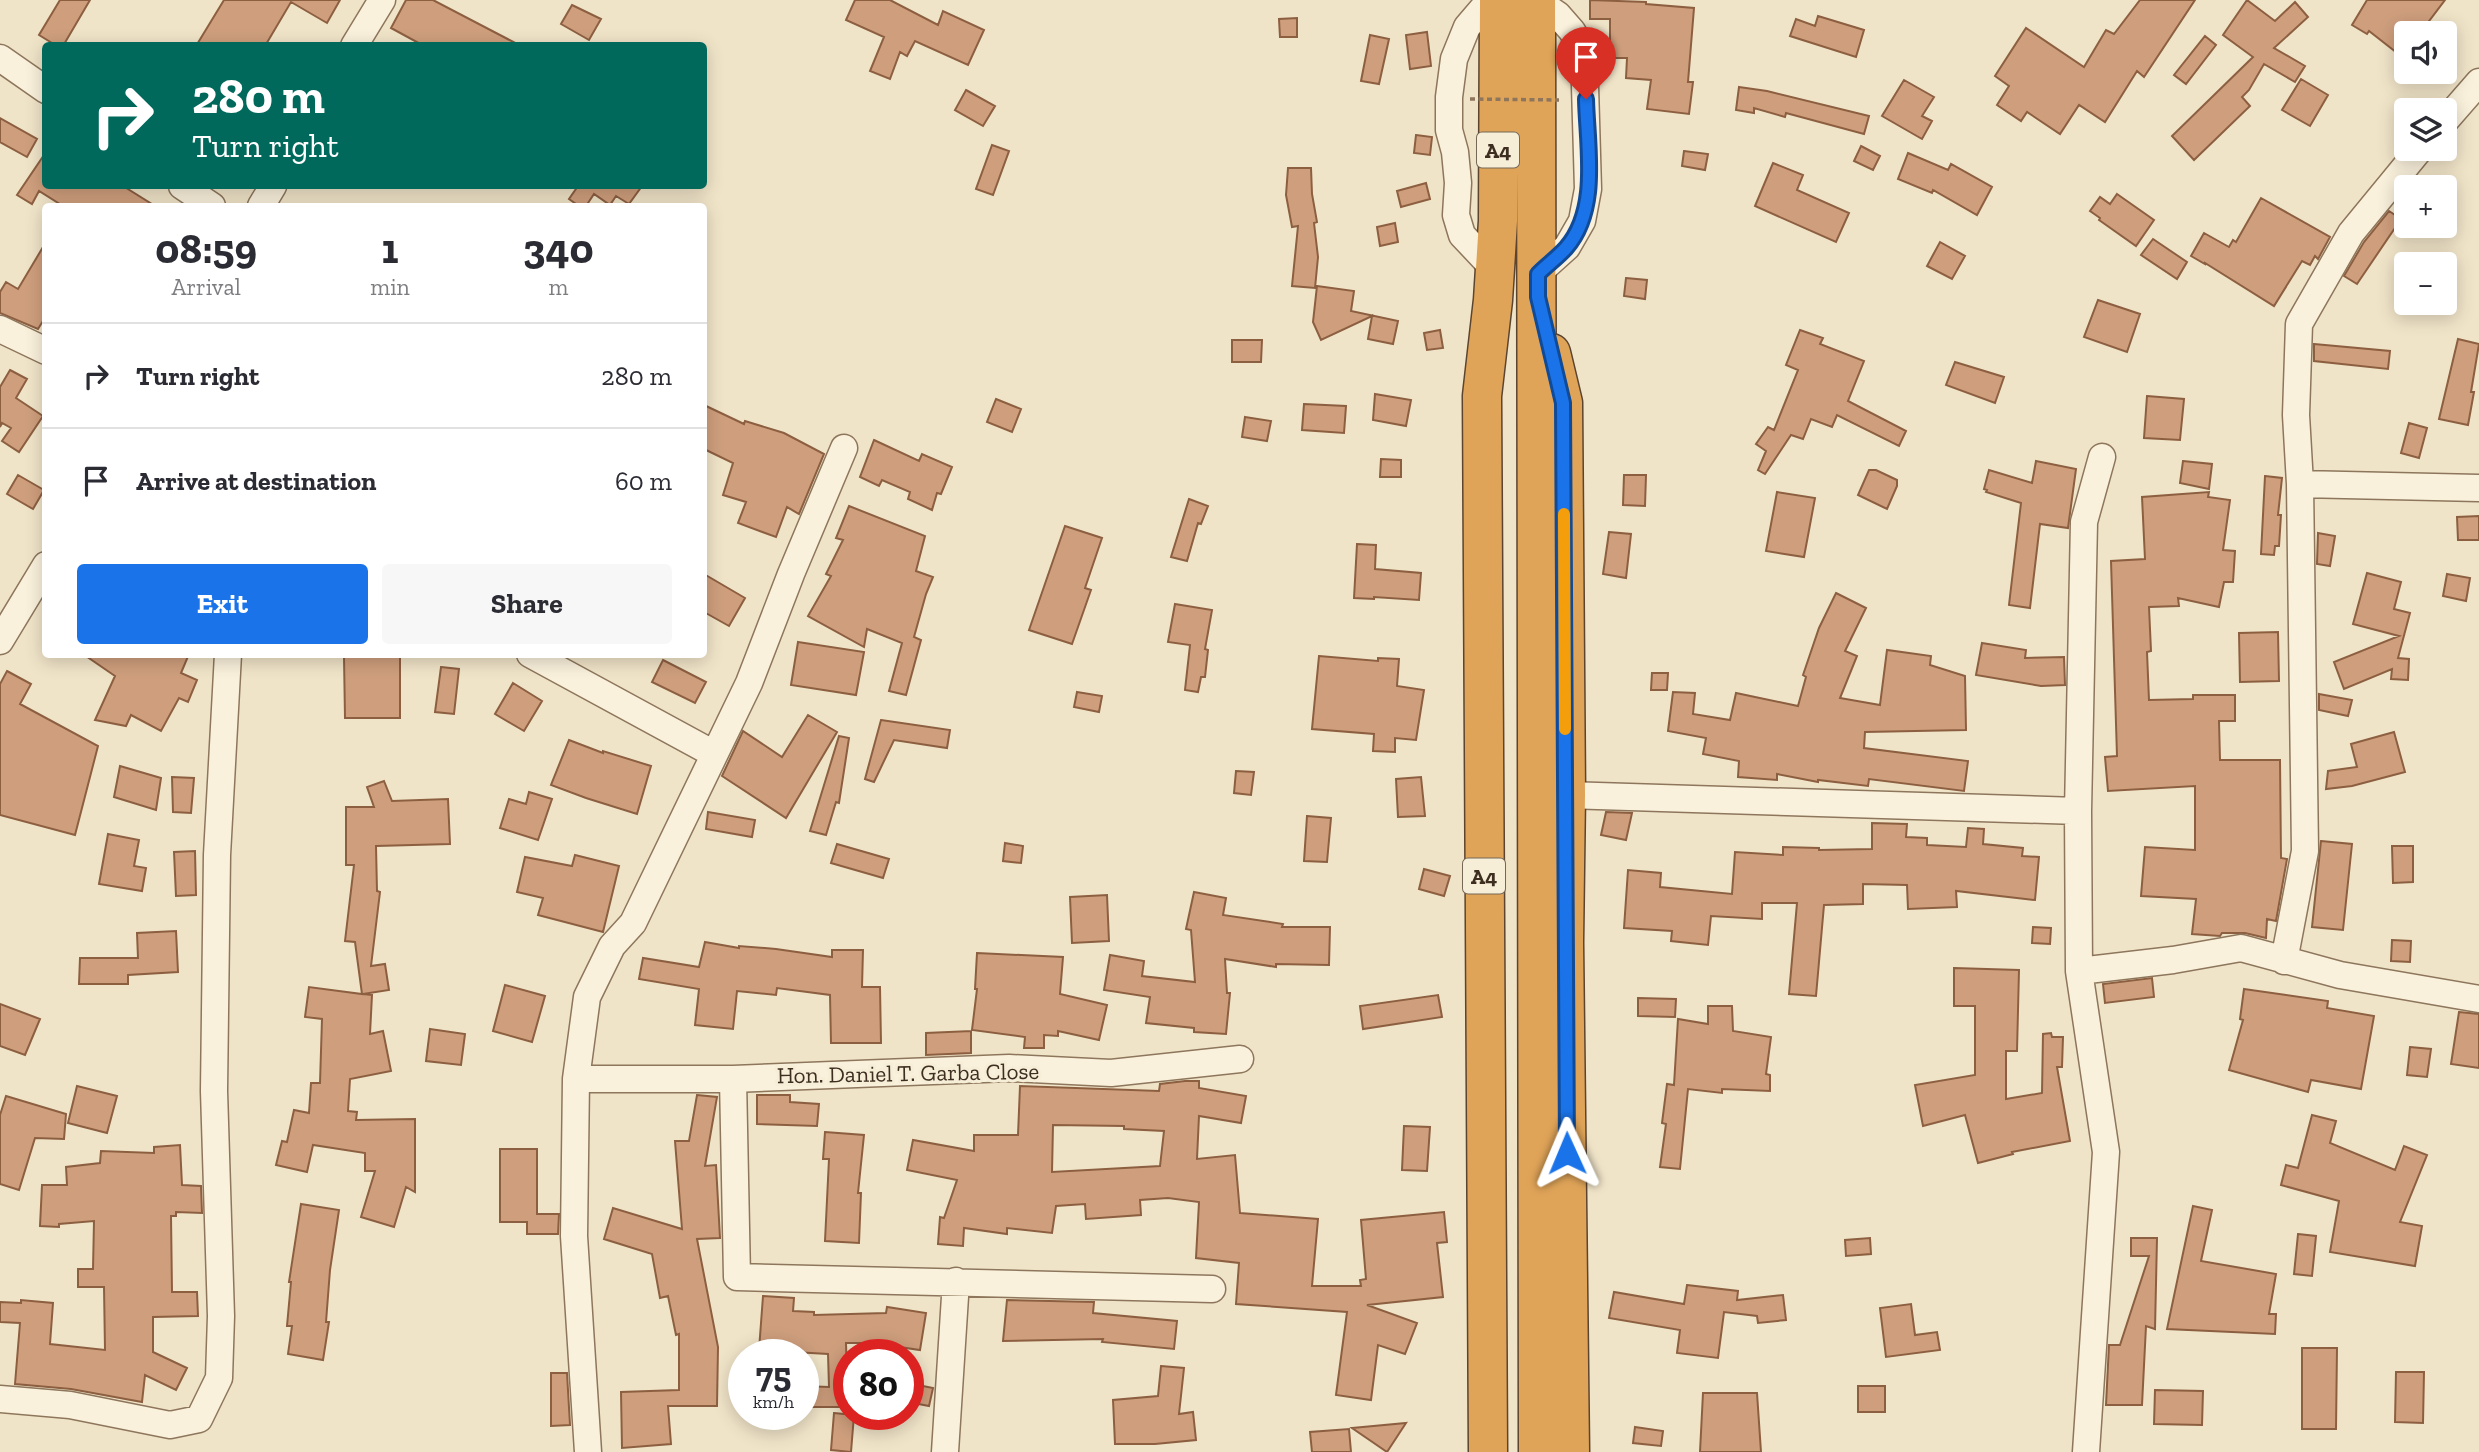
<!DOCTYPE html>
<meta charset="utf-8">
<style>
:root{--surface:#fff;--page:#f7f7f7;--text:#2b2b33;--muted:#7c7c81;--line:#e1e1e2;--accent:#1a73e8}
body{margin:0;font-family:"Zilla Slab",serif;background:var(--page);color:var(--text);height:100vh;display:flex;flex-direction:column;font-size:26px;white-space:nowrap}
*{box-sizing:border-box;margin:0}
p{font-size:23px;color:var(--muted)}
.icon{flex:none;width:38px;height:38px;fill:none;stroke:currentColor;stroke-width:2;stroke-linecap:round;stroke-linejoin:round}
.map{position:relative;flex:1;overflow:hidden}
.sheet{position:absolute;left:42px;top:203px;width:665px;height:455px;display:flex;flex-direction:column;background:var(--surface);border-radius:7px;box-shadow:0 4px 18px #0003}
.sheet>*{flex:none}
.banner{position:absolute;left:42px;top:42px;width:665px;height:147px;border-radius:7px;box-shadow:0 4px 18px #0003;background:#00695c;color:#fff;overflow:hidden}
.controls{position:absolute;left:2394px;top:21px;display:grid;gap:14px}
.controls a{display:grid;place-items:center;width:63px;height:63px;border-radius:7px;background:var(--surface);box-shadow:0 4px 18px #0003;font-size:35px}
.speed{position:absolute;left:728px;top:1339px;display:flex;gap:14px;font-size:35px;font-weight:700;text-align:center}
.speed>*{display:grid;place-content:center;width:91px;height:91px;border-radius:50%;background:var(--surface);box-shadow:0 4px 18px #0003;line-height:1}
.speed small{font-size:18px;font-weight:400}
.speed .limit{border:10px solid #d22;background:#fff;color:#111}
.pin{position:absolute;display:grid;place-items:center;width:60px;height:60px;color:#fff;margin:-72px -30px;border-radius:50% 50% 50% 0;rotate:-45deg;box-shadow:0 0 7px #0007}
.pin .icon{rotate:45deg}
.me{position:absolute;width:77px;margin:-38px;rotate:359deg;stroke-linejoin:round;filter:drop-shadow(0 0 5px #0008)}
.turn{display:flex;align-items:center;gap:24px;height:147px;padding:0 35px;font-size:32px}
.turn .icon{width:91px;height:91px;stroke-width:2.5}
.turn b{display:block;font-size:49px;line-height:60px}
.eta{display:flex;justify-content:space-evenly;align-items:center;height:119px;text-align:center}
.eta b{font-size:42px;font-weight:800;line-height:49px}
.cta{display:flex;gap:14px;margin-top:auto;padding:14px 35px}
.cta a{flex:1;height:80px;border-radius:7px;background:var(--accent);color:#fff;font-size:28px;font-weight:800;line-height:80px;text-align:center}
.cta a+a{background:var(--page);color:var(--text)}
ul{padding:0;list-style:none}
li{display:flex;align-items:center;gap:21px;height:105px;padding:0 35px;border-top:2px solid var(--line)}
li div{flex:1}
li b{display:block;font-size:26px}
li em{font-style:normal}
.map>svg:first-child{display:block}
.building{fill:#cf9f7d;stroke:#8d5f41;stroke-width:2;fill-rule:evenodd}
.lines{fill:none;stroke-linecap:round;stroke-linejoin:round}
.minor-casing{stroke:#8d765c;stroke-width:29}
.highway-casing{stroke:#5b4430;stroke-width:41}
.minor{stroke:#faf1dc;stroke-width:26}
.highway{stroke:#e0a458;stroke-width:38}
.path-bridge{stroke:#8d765c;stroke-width:3.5;stroke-dasharray:5 3.5;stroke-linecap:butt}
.route-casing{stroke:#114b97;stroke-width:18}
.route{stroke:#1a73e8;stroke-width:12}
.slow{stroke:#f59e0b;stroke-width:12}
.labels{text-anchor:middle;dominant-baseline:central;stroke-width:6;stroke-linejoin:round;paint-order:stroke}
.shield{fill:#f7eed8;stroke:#756857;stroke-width:2}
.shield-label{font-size:21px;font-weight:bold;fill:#3d2e20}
.street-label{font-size:23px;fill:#3d2e20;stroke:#f7eed8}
</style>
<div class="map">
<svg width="2479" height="1452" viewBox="0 0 2479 1452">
<rect width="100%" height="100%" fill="#f0e4c8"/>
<path class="building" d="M60 0H90L63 46H57L39 35Z
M224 0H340L327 23 291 2 265 46H196Z
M406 0H433L521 46H424L391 28Z
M855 0H890L938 25 943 11 984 30 968 65 915 41 907 56 900 52 890 79 870 71 884 37 846 20Z
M1590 0 1646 2V4L1694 8 1688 82H1693L1689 114 1647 109 1651 80 1626 78 1627 58H1610V19H1590Z
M2140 0H2195L2144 77 2137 71 2105 122 2079 105 2060 134 2027 112 2021 121 1997 105 2009 86 1995 76 2026 28 2084 67 2106 30 2114 34Z
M2247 0 2275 21 2295 2 2308 17 2274 48 2305 66 2295 82 2264 64 2249 90 2242 97 2250 106 2194 160 2172 136 2253 57 2223 35Z
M2367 0H2445L2420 33H2406V60L2369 31 2367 34 2352 25Z
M572 5 601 19 589 40 561 24Z
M1818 16 1864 30 1856 57 1790 36 1796 19 1815 26Z
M1297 18V37H1280L1279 19Z
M1427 32 1431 66 1410 69 1406 35Z
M1370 35 1389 39 1379 84 1361 81Z
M2205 36 2216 45 2186 84 2174 75Z
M2301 79 2328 95 2310 126 2282 110Z
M1904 80 1934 97 1922 116 1932 121 1922 139 1882 116Z
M1739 87 1767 91 1869 116 1864 134 1786 113 1785 117 1754 108V113L1736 110Z
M966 90 995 106 983 126 955 110Z
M0 118 37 139 27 157 0 142Z
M1416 135 1432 137 1430 155 1414 153Z
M992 145 1009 151 993 195 976 189Z
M1861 146 1880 156 1873 170 1854 161Z
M1684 151 1708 154 1705 170 1682 166Z
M46 152V186H123L155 206H63L39 191 32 204 17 195Z
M1908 153 1948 170 1951 164 1992 187 1977 215 1933 190 1932 193 1898 179Z
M1773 163 1803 175 1797 190 1849 213 1836 242 1755 206Z
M1288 168H1311L1312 194 1317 222 1314 223 1318 257 1315 288 1292 286 1298 226 1292 227 1286 195Z
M1426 183 1430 199 1401 207 1397 191Z
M578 186H642L629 204 616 196 610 205 594 194 586 206H579L569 199Z
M2117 194 2154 220 2136 246 2099 220 2100 218 2090 211 2100 197 2110 204Z
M2261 198 2330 237 2318 259 2315 256 2310 265 2302 261 2274 306 2205 263V264L2191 256 2204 233 2229 247 2233 240 2236 242Z
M2389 211 2401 219 2357 284 2344 276 2364 242Z
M1395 223 1398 242 1380 246 1377 227Z
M2153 239 2187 262 2177 279 2141 255Z
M46 242V316L38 329 0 313V292L6 282 18 289Z
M1940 242 1965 256 1952 279 1927 266Z
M1626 278 1647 280 1645 299 1624 296Z
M1317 286 1354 291 1351 311 1398 321 1393 344 1368 339 1372 316 1321 340 1313 322Z
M2098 300 2140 314 2127 352 2084 337Z
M1440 330 1443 348 1427 350 1424 333Z
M1800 330 1823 338 1820 344 1864 361 1848 401 1906 431 1899 446 1837 415 1832 427 1811 419 1803 439 1791 435 1765 474 1758 470 1766 451 1756 444 1768 427 1774 430 1798 370 1786 365Z
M2458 339 2479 344 2471 392H2474L2468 425 2439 419Z
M1232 340H1262L1261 362H1232Z
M2314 344 2390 351 2388 369 2314 361Z
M1955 362 2004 377 1995 403 1946 385Z
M10 370 27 379 16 398 43 416 19 452 2 441 11 428 2 423 0 427V387Z
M1375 394 1411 400 1406 426 1373 420Z
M2147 396 2184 399 2180 440 2144 438Z
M996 399 1021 409 1012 432 987 422Z
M1304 404 1346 406 1344 433 1302 430Z
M704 405 744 424 745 421 784 433 824 454 799 514 787 507 776 537 738 523 746 502 723 495 733 463 704 449Z
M1245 417 1271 421 1267 441 1242 437Z
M2409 423 2427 428 2419 458 2401 453Z
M874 440 919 461 922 454 952 467 941 494 937 493 932 510 908 499 910 492 882 480 879 486 860 477Z
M1381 459 1401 460V477H1380Z
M2036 461 2076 469 2068 528 2040 524 2030 608 2009 605 2021 503 1986 492 1987 490 1984 489 1989 470 2032 483Z
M2183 461 2212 464 2209 489 2180 483Z
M1869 470H1876L1897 480V486L1887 509 1858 495Z
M18 475 44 490 33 509 7 494Z
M1624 475H1646L1645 506 1623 505Z
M2265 476 2282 478 2278 515H2281L2279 546H2275L2274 555 2261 554Z
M1777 492 1815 498 1804 557 1766 551Z
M2209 492 2208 497 2230 500 2223 550 2235 551 2233 582H2224L2219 607 2178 598 2179 606 2149 607 2151 651 2147 652 2149 700 2193 699V695H2235V721H2219L2220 760H2280L2281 858 2287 859 2276 921 2267 919 2266 938 2245 933H2222L2220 936 2192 934 2196 899 2141 896 2145 847 2195 850V786L2108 791 2105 757 2117 756 2111 561 2145 559 2142 497Z
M1189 499 1208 506 1201 524 1198 523 1187 561 1171 557Z
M849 506 925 536 916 571 933 577 926 594 914 637 921 640 906 695 889 691 902 643 867 629 864 647 808 616 831 576 826 574 843 540 836 538Z
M2479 516V540H2458L2457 517Z
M1065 526 1102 538 1085 588 1091 590 1072 644 1029 630Z
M1609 532 1631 534 1626 578 1603 574Z
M2318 533 2335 536 2330 566 2317 564Z
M1357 544 1376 545 1375 569 1421 573 1419 600 1374 597V599L1354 598Z
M2367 573 2401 582 2394 609 2410 613 2398 658 2409 659 2408 680 2391 679 2392 669 2344 689 2334 662 2399 636 2353 624Z
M704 574 745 598 729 626 704 612Z
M2447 574 2470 578 2466 601 2443 596Z
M1836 593 1866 608 1845 651 1857 656 1840 698 1880 705 1887 650 1931 656 1930 665 1965 676 1966 730 1865 732 1864 748 1968 761 1964 791 1869 779 1868 786 1818 780V782L1777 774V780L1738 777 1739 761 1703 754 1706 738 1668 731 1673 692 1695 693 1693 714 1730 720 1736 693 1798 706 1806 677 1803 675 1819 628Z
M1175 604 1212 610 1205 649 1208 650 1205 677H1201L1198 692 1185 690 1190 645 1168 642Z
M2278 632 2279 681 2240 682 2239 633Z
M798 642 864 652 856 695 791 685Z
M1982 643 2026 650 2025 658 2064 657 2065 685 2041 686 1976 675Z
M83 654H189L181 673 197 680 188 702 179 698 161 731 131 715 126 726 95 720 115 676Z
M1319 656 1378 661V658L1399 659 1397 686 1424 690 1416 740 1395 738V752L1373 751 1374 734 1312 729Z
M344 657H400V718H345Z
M663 660 706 682 695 703 652 682Z
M441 667 459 669 454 714 435 712Z
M7 671 31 684 20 704 98 746 75 835 0 815V684Z
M1652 673H1668L1667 690H1651Z
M513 683 542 701 524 731 495 714Z
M1077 692 1102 696 1099 712 1074 707Z
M2319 694 2352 700 2348 716 2319 710Z
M808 715 837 732 786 818 722 776 743 731 782 757Z
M881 720 950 730 947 748 894 740 874 782 865 779Z
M2394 732 2405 772 2352 786 2326 789 2328 771 2357 767 2351 744Z
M839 736 849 738 839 803 836 802 826 835 810 831Z
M569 740 603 753V751L651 766 637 814 586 798 551 785Z
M120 766 161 778 156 810 114 797Z
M1236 771 1254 772 1251 795 1234 793Z
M172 777 194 778 191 813 173 812Z
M1421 777 1425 816 1398 817 1396 779Z
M384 781 392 801 448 799 450 844 376 846 377 891 380 892 371 966 385 964 389 990 363 994 372 995 370 1034 383 1031 391 1071 350 1079 348 1111 357 1112 356 1120 415 1119V1192L406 1187 394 1227 361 1217 375 1171H365V1153L313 1145 307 1172 276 1165 282 1141 287 1142 294 1110 309 1113 311 1083H320L322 1019 305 1017 309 987 362 994 355 942 345 941 354 865H346V807H374L367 787Z
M529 792 552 799 538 840 500 828 509 799 526 804Z
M708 812 755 820 752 837 706 829Z
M1606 812 1632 813 1626 840 1601 835Z
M1307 816 1331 818 1327 862 1304 861Z
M1872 823 1907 824 1906 837 1927 838V845L1966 847 1968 828 1984 829 1983 844 2023 848 2022 856 2039 857 2035 900 1956 891 1957 907 1908 909 1907 885 1863 884V904L1824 905 1816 996 1789 994 1797 903H1762V919L1711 916 1708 945 1671 941 1672 931 1624 928 1628 870 1661 873 1660 887 1732 894 1735 852 1783 855V847L1819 848V850L1872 849Z
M108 834 139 840 134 866 146 868 142 891 99 884Z
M2321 841 2352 844 2343 930 2312 927Z
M1005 843 1023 846 1021 863 1003 861Z
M837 844 889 859 883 878 831 863Z
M2392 846H2413V882L2393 883Z
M195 851 196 895 176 896 174 852Z
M575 855 619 866 603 932 538 915 543 898 517 892 525 857 572 866Z
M1424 869 1450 876 1444 896 1419 889Z
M1194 892 1226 898 1223 915 1283 924 1282 927H1330L1329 965 1276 964V967L1225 959 1227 993H1230L1226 1034 1194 1032V1028L1146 1023 1150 997 1104 990 1110 955 1144 961 1142 976 1195 982 1191 930 1186 929Z
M1107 895 1109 941 1072 943 1070 897Z
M2033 927 2051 928 2050 944 2032 943Z
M176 931 178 972 128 975V984H79L80 958H138L137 933Z
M2392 940 2411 941 2410 962 2391 961Z
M705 942 739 948V946L776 949 832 957V950H863L862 987H880L881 1043H831L830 995 777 988 776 995 737 991 733 1029 695 1025 699 989 639 979 643 958 699 967Z
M977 953 1063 957 1060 994 1107 1005 1099 1040 1058 1031V1036L1044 1035V1048H1024L1025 1037 972 1030 977 989H975Z
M1954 968 2019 970 2017 1051H2006V1099L2042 1093 2043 1034 2051 1033 2052 1037H2063L2062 1067H2057L2070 1141 2012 1152 2013 1154 1978 1163 1965 1115 1923 1126 1915 1085 1975 1075V1006H1954Z
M2152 978 2154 997 2105 1003 2103 984Z
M505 985 545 996 532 1042 493 1031Z
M2244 989 2328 1001 2327 1008 2374 1016 2361 1089 2311 1080 2308 1092 2229 1070 2243 1020 2240 1019Z
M1438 995 1442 1017 1363 1029 1360 1006Z
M1638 998 1676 999 1675 1017 1638 1016Z
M0 1004 40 1019 25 1055 0 1046Z
M1708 1006H1732L1733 1031 1771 1037 1766 1074 1770 1075V1091L1722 1089V1093L1688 1089 1680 1169 1660 1167 1666 1124 1662 1123 1667 1084 1674 1085 1678 1019 1708 1024Z
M2459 1012 2479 1014V1068L2451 1064Z
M430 1029 465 1034 461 1065 426 1061Z
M971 1031V1053L926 1055V1033Z
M2410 1047 2431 1049 2427 1077 2407 1075Z
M1185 1081H1199V1088L1246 1096 1241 1123 1199 1116 1197 1159 1235 1155 1240 1213 1318 1219 1312 1286H1361L1360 1280 1366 1279 1361 1220 1444 1212 1447 1242 1437 1243 1443 1297 1367 1305 1417 1323 1405 1354 1378 1345 1371 1400 1336 1395 1347 1312 1236 1304 1239 1263 1196 1258 1199 1202 1168 1198 1140 1200 1141 1215 1086 1219 1085 1204 1056 1206 1052 1233 1007 1228V1234L964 1228 963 1246 938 1244 940 1217 944 1218 957 1180 907 1170 913 1140 974 1151V1135H1018L1020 1086 1159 1091 1160 1084ZM1053 1125 1124 1126V1129L1164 1131 1160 1166 1052 1172Z
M77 1086 117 1096 107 1133 68 1123Z
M697 1095 717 1097 705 1166 716 1165 720 1238 697 1239 718 1347 717 1406H668L671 1444 622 1448 621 1392 679 1390V1334L676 1335 668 1296 660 1298 652 1254 604 1239 613 1208 682 1229 675 1141H689Z
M757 1095H790V1102L819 1104 817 1126 757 1124Z
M6 1096 66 1114 64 1139 35 1138 19 1190 0 1184V1115Z
M2312 1115 2336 1121 2330 1143 2395 1170 2404 1146 2427 1155 2400 1222 2422 1226 2415 1266 2330 1252 2339 1201 2281 1185 2286 1165 2298 1168Z
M1404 1126 1430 1127 1427 1171 1402 1170Z
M825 1132 864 1135 858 1193H861L859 1243 825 1241 829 1159H823Z
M180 1145 182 1185 201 1186 202 1213 176 1212V1216H171L172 1292H197L198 1316 153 1317V1352L187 1368 176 1390 145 1375 142 1402 71 1389 15 1384 20 1323 0 1322V1302L21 1303V1300L53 1303 50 1344 105 1350 104 1287H78V1269H93L94 1221 59 1224V1227L40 1226 42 1185H67L66 1167 100 1163 101 1151 154 1153V1147Z
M500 1149H537V1214H559L558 1234H527V1222H500Z
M301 1204 339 1210 330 1270 326 1322H329L323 1360 288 1354 292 1326H287L291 1282H289Z
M2193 1206 2212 1210 2201 1261 2276 1274 2269 1314H2276L2275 1334 2167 1329Z
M2298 1234 2316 1236 2312 1276 2294 1274Z
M1870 1238 1871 1254 1846 1256 1845 1240Z
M2131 1238H2157L2155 1329 2146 1326 2142 1405H2106L2109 1345H2120L2149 1256H2131Z
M1687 1285 1738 1291 1737 1300 1783 1295 1786 1320 1758 1323 1757 1316 1724 1312 1718 1358 1677 1353 1680 1330 1609 1318 1614 1292 1684 1304Z
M763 1296 794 1298 793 1311 814 1312V1315L886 1313 887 1307 926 1313 920 1350 872 1343H846L848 1407H803V1386L829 1387 828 1354 759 1350Z
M1007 1300 1094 1302 1093 1313 1177 1321 1174 1349 1102 1342 1103 1339 1003 1341Z
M1911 1304 1915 1335 1937 1332 1940 1350 1886 1357 1880 1308Z
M2302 1348H2337L2336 1429H2302Z
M1161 1366 1184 1368 1179 1414 1193 1412 1196 1440 1155 1444H1115L1113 1400 1158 1396Z
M2396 1372H2424L2423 1423 2395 1422Z
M551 1373H567L570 1425 551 1426Z
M908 1383 933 1388 929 1406 908 1402Z
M1858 1386H1885V1412H1858Z
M2155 1390 2203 1391 2202 1425 2154 1424Z
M1703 1393H1757L1761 1452H1700Z
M834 1413 854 1415 851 1452 831 1450Z
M1406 1423 1387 1452 1352 1428Z
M1635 1427 1663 1431 1661 1446 1633 1443Z
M1349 1429 1351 1452H1312L1310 1432Z"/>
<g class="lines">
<g class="minor-casing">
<path id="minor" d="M1490 0 1467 27 1454 59 1449 97V130L1455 152 1458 183 1456 215 1462 235 1495 270
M1536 0 1558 15 1572 31 1584 52 1588 189 1582 221 1567 247 1537 274
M354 46 382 0
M0 58 46 90
M2445 121 2479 82
M182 186 212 206
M261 206 273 186
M0 329 46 351
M2300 484 2479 488
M0 641 46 565
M530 654 714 754
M1566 795 2078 811
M2284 961 2305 851 2300 484 2296 415 2299 324 2351 233 2420 149
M2079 971 2173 960 2241 948 2340 975 2479 999
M576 1079H733L1009 1068 1111 1073 1240 1059
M733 1079 737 1277 1212 1289
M0 1399 70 1405 170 1425 199 1419 219 1378 221 1316 214 1091 217 855 228 654
M588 1452 574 1236 576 1079 587 997 612 946 633 923 749 683 791 574 844 448
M945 1452 956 1281
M2086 1452 2106 1152 2079 971 2078 811 2084 522 2102 457"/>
</g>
<g class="highway-casing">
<path id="highway" d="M1536 0 1538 1452
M1551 353 1563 403 1566 795 1564 942 1570 1452
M1488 1452 1482 396 1493 300 1498 221 1499 0"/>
</g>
<use href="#minor" class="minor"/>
<use href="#highway" class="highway"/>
<path class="path-bridge" d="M1470 99 1559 100"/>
</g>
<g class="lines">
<g class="route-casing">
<path id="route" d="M1567 1153 1563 403 1538 297V274C1547 265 1558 257 1566 248 1600 209 1587 146 1586 99"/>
</g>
<use href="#route" class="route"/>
<path class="slow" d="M1564 514 1565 729"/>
</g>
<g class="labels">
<g class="shield">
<rect x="1477" y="132.5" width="42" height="35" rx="5"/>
<rect x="1463" y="858.5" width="42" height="35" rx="5"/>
</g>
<g class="shield-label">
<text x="1498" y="150">A4</text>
<text x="1484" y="876">A4</text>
</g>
<g class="street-label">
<text transform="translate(908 1073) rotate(-1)">Hon. Daniel T. Garba Close</text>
</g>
</g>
</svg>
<div class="controls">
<a><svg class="icon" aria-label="sound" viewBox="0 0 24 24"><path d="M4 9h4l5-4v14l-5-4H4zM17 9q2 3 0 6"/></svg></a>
<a><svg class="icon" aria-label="layers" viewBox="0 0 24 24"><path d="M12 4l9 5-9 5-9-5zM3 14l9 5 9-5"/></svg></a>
<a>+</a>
<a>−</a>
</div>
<div class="speed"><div>75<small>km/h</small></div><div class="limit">80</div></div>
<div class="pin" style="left:1586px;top:99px;background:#d93025"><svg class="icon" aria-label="arrive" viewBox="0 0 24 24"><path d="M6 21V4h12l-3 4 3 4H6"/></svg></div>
<svg class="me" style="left:1567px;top:1153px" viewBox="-20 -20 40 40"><path d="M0-17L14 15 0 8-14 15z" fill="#1a73e8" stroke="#fff" stroke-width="4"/></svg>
<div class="banner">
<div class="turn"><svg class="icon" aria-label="right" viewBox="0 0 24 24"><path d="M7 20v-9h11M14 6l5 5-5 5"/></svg><div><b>280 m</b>Turn right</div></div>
</div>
<section class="sheet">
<div class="eta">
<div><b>08:59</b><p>Arrival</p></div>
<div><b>1</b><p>min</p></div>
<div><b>340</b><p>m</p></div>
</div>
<ul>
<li><svg class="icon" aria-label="right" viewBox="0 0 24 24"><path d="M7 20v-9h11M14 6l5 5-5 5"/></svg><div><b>Turn right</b></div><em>280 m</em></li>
<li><svg class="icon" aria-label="arrive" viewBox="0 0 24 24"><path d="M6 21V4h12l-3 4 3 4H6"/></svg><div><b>Arrive at destination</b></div><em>60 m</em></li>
</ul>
<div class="cta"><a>Exit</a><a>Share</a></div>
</section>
</div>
